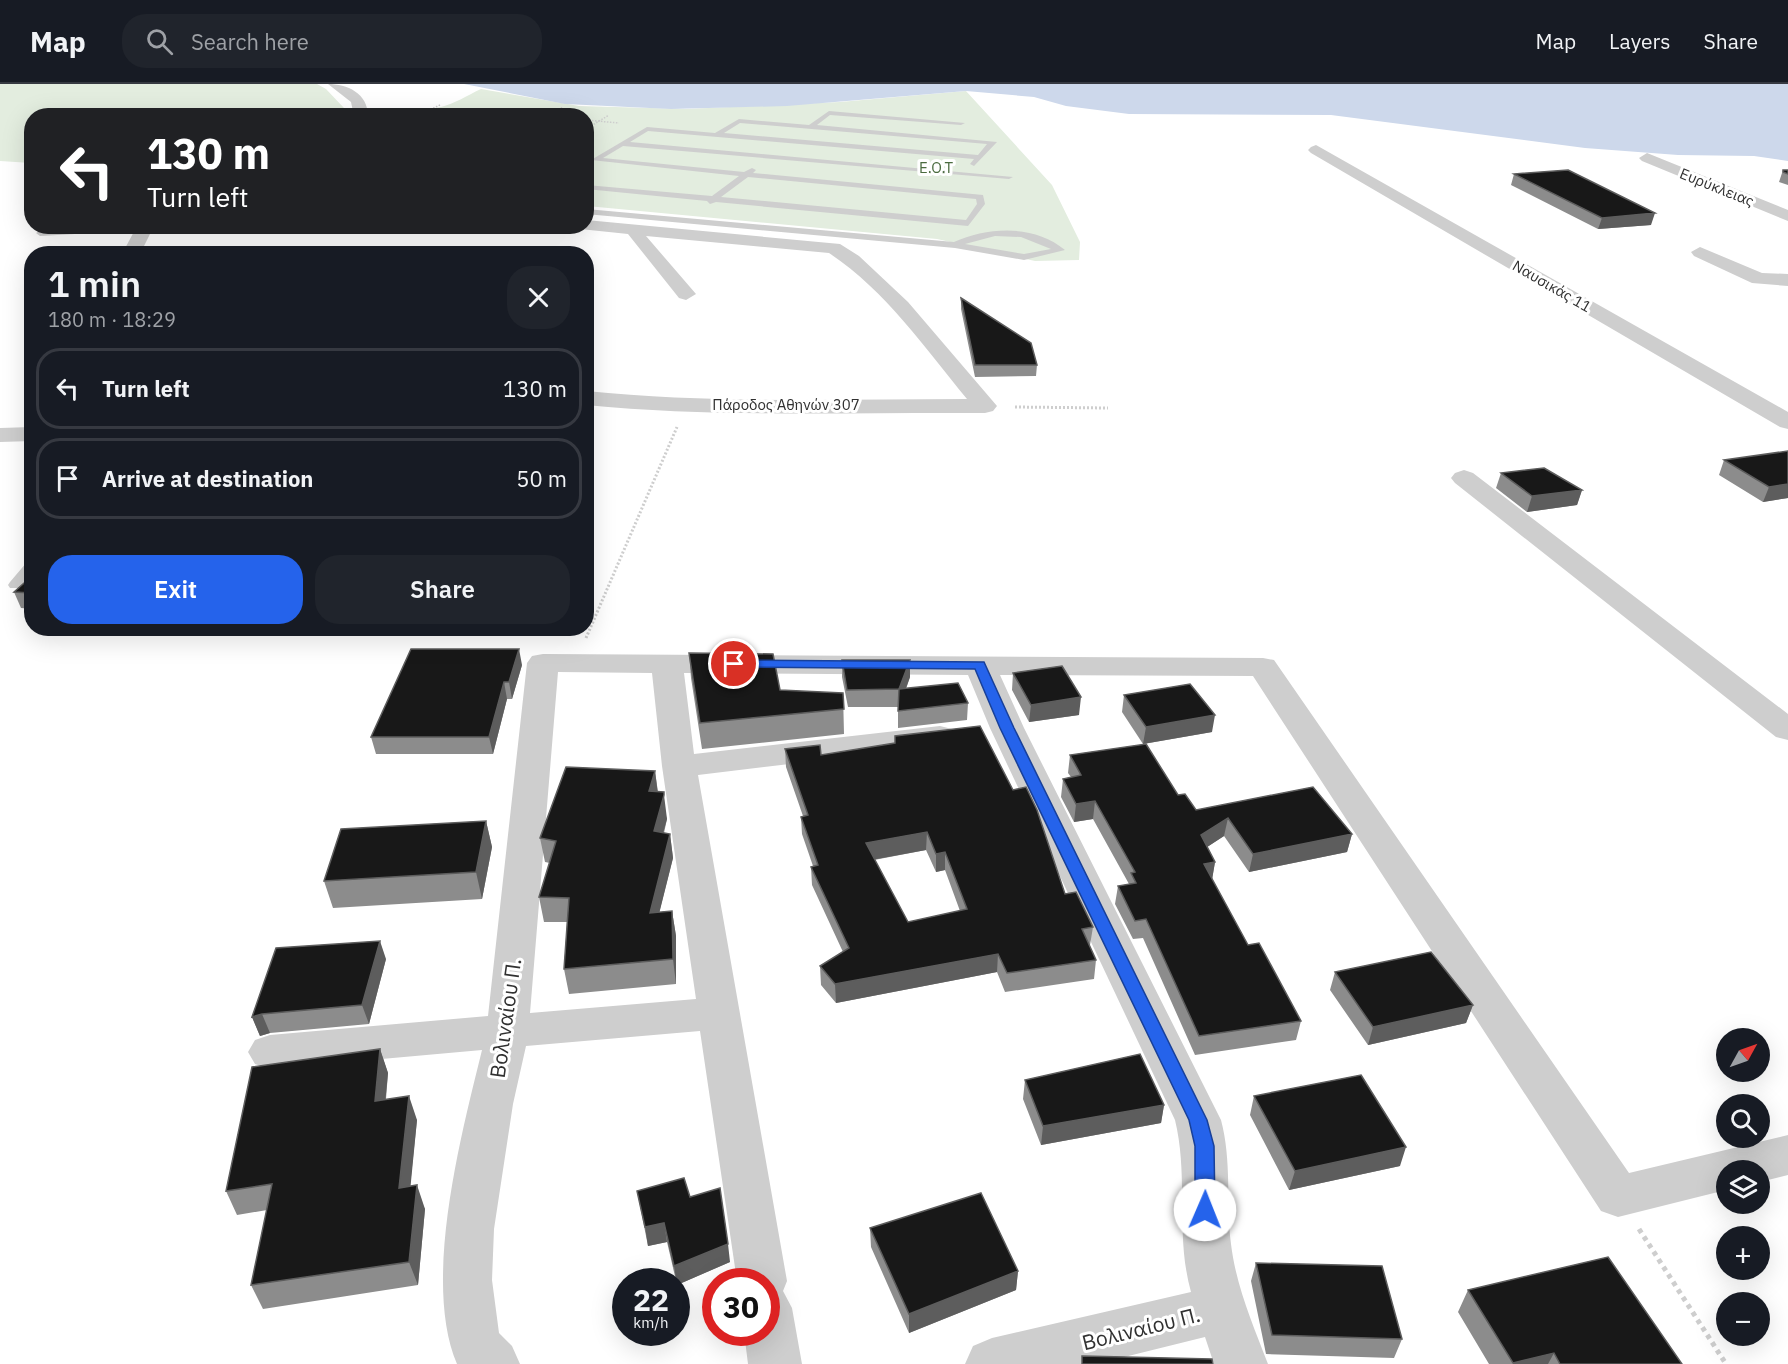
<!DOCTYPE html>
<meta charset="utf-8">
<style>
:root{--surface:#171b24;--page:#20242c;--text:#f1f3f6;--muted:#9ea1a6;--line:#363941;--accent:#2563eb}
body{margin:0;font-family:"IBM Plex Sans",sans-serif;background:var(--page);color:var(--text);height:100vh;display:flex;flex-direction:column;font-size:22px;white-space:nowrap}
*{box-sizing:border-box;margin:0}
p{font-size:20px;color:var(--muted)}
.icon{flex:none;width:33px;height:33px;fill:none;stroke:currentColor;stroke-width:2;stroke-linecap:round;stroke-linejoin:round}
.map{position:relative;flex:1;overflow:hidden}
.sheet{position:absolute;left:24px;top:162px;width:570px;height:390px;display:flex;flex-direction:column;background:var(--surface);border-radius:24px;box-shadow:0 6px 24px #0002}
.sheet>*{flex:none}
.guide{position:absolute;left:24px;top:24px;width:570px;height:126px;border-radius:24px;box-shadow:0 6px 24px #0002;background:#202124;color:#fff;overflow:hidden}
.needle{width:39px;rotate:50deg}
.buttons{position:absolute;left:1716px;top:944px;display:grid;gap:12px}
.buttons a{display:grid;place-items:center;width:54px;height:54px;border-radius:50%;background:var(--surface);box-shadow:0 6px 24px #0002;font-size:30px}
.speed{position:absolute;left:612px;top:1184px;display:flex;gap:12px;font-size:30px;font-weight:700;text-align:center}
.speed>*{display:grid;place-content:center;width:78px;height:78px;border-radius:50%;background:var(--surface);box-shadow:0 6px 24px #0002;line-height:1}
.speed small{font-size:15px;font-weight:400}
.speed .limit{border:9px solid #d22;background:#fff;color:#111}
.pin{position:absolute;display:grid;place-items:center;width:51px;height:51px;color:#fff;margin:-26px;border:3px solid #fff;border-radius:50%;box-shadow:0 2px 6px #0007}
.me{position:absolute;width:66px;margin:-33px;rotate:1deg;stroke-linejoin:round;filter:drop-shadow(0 0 4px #0008)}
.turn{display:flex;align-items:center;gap:21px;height:126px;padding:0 24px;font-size:27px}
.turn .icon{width:78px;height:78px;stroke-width:2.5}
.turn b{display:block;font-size:42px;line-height:51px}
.round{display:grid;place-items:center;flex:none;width:63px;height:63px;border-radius:24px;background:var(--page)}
.summary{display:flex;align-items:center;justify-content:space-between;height:102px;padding:0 24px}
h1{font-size:36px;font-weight:600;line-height:45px}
.action{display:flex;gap:12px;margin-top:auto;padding:12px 24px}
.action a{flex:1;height:69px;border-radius:24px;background:var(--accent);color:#fff;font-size:24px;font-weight:600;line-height:69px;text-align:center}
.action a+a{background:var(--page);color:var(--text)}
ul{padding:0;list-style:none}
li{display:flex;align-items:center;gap:18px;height:81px;margin:0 12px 9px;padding:0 12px;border:3px solid var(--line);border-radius:24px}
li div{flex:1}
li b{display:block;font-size:22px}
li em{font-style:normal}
header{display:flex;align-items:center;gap:36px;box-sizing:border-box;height:84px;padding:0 30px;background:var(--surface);border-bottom:2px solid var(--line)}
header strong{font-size:28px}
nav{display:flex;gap:33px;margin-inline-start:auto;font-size:21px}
.search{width:420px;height:54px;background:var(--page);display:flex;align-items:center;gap:15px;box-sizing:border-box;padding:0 21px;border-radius:24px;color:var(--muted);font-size:22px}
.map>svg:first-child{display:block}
.green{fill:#e3eddf}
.water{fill:#cdd8eb}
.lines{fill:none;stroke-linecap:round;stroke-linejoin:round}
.path-far2{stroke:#cecece;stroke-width:1.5;stroke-dasharray:1.5 1.5;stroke-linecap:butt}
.path-far1{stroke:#cecece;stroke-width:3;stroke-dasharray:2 2;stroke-linecap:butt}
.path{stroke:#cecece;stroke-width:5;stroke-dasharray:4.5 4.5;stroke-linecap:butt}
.lane{fill:#cecece;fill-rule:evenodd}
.street{fill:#cecece;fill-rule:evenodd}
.wall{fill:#8c8c8c;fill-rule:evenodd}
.shaded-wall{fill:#5d5d5d}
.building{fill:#181818;stroke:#5d5d5d;stroke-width:1.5;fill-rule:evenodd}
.route{fill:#2563eb;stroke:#184099;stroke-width:1.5}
.labels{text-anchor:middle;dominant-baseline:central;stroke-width:6;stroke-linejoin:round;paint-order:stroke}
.far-park-label{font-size:15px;fill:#4a6b3f;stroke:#fff}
.far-street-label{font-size:15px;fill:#313131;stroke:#fff}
.near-street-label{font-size:21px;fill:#313131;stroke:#fff}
</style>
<header>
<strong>Map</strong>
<div class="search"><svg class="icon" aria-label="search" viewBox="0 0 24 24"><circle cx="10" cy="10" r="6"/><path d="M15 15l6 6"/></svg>Search here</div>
<nav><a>Map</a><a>Layers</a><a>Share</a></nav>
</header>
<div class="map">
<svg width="1788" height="1280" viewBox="0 0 1788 1280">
<rect width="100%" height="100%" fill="#fff"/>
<path class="green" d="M0 0H317L326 5 344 24 342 32H32L31 79 0 77Z
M481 5 579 22 686 25 840 18 966 7 1052 101 1080 158 1079 176 1035 177 937 155 587 122 586 32H384C403 20 421 27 441 23 454 20 468 11 481 5Z"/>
<path class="water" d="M464 0H1788V77L1754 72 1678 71 1585 64 1331 31 1129 30 1066 22 1034 13 966 7 787 22 671 25 565 20Z"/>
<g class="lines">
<path class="path-far2" d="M430 26 514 32
M417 32 440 21
M548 32 563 23
M586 36 619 39
M586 45 609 31"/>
<path class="path-far1" d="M1015 323 1108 324
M586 554 677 343"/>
<path class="path" d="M1639 1145 1726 1280"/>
<path class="lane" d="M829 27 965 39 961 41 830 31 817 41 997 58 974 82 970 80 974 75 648 47 630 58 1013 93 1009 95 623 62 603 74 744 88 752 84 756 86 753 89 983 111 985 120 968 142 716 118 710 120 707 117 586 105V101L712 112 739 92 591 76 647 43 715 49 739 35 809 41ZM740 39 987 60 978 71 724 49ZM748 93 976 115 977 120 966 136 721 113Z
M586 125 954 158C988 143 1034 140 1065 166L1024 176 955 164 586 130ZM995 152 1021 153 1051 165 1024 170 965 160Z
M108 142 149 143 145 146 40 152 36 149 40 146Z
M32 477V490L20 504H10L8 501 10 498 27 478Z"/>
<path class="street" d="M328 0C347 0 368 9 368 32H354L351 18Z
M1316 61 1788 328V345L1780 343 1311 69 1308 66 1311 63Z
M1647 69 1788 126V137L1642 77 1639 74Z
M586 136 840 160 859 172 908 218 997 322 993 327 985 329C853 328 718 334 586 321V307C712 320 841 315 967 315 925 264 885 206 829 169L646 152 696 210 686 216 679 214 628 150 580 145 578 142H586Z
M137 142H154L140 170H122Z
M1700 163 1762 189 1788 190V202L1752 199 1694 172 1691 168Z
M32 343V357L0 358V344Z
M1464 386 1473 389 1788 630V656L1776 653 1455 399 1451 394 1455 389Z
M543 570 1263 574 1274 576 1629 1089 1788 1051V1091L1760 1098V1086H1726V1106L1618 1133 1601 1127 1253 592 1000 591 1024 644 1221 1036C1232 1077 1226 1119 1231 1160 1236 1202 1253 1241 1268 1280H1214L1205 1253 1096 1280H965L973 1262 992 1254 1191 1208C1175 1151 1189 1093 1175 1036L990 644 968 591 684 589 694 670 940 642 952 645 957 652 952 659 940 662 698 691 787 1197 783 1207 792 1224 802 1280H748L744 1248H766V1197H737L700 947 526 962 513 1020 494 1145 492 1196 499 1249 512 1262 520 1280H457C422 1198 461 1052 482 966L270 985 255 980 248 968 255 956 270 951 488 932 527 579 532 572ZM558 588 652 589 662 682 696 915 530 929Z"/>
</g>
<path class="wall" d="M1783 86H1788V101L1779 98Z
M1514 90 1651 141 1598 145 1511 101Z
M961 214 1037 281 1036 292 975 293 961 225Z
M1788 367V414L1763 418 1719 391 1724 376Z
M1501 389 1582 406 1577 421 1527 428 1496 404Z
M32 492V525L21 524 14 508Z
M689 569 780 606 843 609 844 650 702 665 691 594Z
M842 576 910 593 906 605 968 619 967 636 898 644V623H848L842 593Z
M522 581 512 615H507L493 670H376L371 653Z
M1013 589 1079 631 1029 638 1012 606Z
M1124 611 1212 648 1143 660 1122 628Z
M785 665 821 671 1065 810 1093 843 1090 861 1089 862 1096 876 1094 895 1005 908 997 888 836 919 821 901 820 882 843 868 812 801 811 783 813 782 802 750 801 733 803 732 786 683ZM926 766 936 788 945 786 960 827 908 838 874 776Z
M1070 671 1178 711 1196 726 1352 750 1347 768 1249 788 1224 752 1207 763 1215 778 1212 795 1248 861 1301 937 1296 956 1195 971 1143 854 1133 855 1115 820 1118 802 1129 800 1093 735 1074 738 1061 713 1063 695 1071 693 1068 689Z
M655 687 658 708 667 735 664 749 670 750 673 774 659 829 672 827 676 852V900L569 910 564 885 567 838H544L539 813 550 779 545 778 540 754Z
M486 737 492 763 482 815 333 824 324 797Z
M386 875 369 940 270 949 260 952 252 933Z
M1335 888 1473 921 1466 939 1368 961 1330 906Z
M380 965 388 989 386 1015 417 1036 410 1102 425 1125 418 1201 263 1225 251 1201 267 1126 237 1131 226 1107Z
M1025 996 1164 1021 1161 1039 1041 1061 1023 1015Z
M1254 1012 1400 1082 1289 1106 1250 1031Z
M637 1107 690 1113 730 1178 677 1201 667 1158 648 1162Z
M870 1144 1018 1187 1016 1206 909 1249 871 1163Z
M1256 1179 1402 1255 1394 1274 1266 1270 1251 1197Z
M1468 1206 1682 1280H1489L1458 1228Z"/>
<path class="shaded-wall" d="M1655 129 1651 141 1598 145 1602 134Z
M1788 400V414L1763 418 1769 403Z
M1582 406 1577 421 1527 428 1532 412Z
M519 565 522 581 512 615 509 598Z
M910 576V593L899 623V605Z
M504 598 507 615 493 670 489 653Z
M1081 613 1079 631 1029 638 1031 621Z
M1215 631 1212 648 1143 660 1146 643Z
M655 687 658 711 649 707Z
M664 711 667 735 657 771 654 747Z
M1095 717 1093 735 1074 738 1076 720Z
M1228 734 1224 752 1198 769 1201 751Z
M486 737 492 763 482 815 476 788Z
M927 748 926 766 866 777V759Z
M670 750 673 774 653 854 650 829Z
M1352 750 1347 768 1249 788 1253 770Z
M945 768V786L936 788V770Z
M1215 778 1212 796 1204 780Z
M672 827 676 852V900L673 875Z
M380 857 386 875 369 940 362 921Z
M998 870 997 888 836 919 835 900Z
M1473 921 1466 939 1368 961 1373 943Z
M262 930 270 949 260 952 252 933Z
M380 965 388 989 383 1041 375 1017Z
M409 1012 417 1036 408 1128 399 1104Z
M1164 1021 1161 1039 1041 1061 1043 1042Z
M1406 1063 1400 1082 1289 1106 1295 1087Z
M417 1101 425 1125 418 1201 409 1178Z
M664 1139 667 1158 648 1162 645 1143Z
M728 1160 730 1178 677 1201 674 1182Z
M1018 1187 1016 1206 909 1249V1230Z
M1554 1269 1548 1280H1513V1279Z"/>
<path class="building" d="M1568 86 1655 129 1602 134 1514 90Z
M1783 86H1788V90L1783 88Z
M961 214 1031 259 1037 281H975Z
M1788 367V400L1769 403 1724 376Z
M1544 384 1582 406 1532 412 1501 389Z
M32 492V509L14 508Z
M411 565H519L509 598H504L489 653H371Z
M689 569 773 570 780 606 843 609 844 625 700 639Z
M842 576H910L899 605 847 606Z
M1062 582 1081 613 1031 621 1013 589Z
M958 599 968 619 898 627 899 605Z
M1190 600 1215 631 1146 643 1124 611Z
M980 642 1013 706 1026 703 1037 726 1065 810 1076 808 1093 843 1082 845 1096 876 1007 889 998 870 835 900 820 882 849 864 811 783 818 781 801 733 808 731 785 665 820 661 821 671 895 659V652ZM927 748 936 770 945 768 967 825 908 838 866 759Z
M1146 660 1178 711 1185 710 1196 726 1313 703 1352 750 1253 770 1228 734 1201 751 1215 778 1204 780 1248 861 1259 859 1301 937 1199 952 1146 835 1135 837 1118 802 1136 799 1131 789 1135 788 1095 717 1076 720 1063 695 1081 691 1070 671Z
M566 683 655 687 649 707 664 708V711L654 747 670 750 650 829 672 827 673 875 564 885 569 814 539 813 556 757 540 754Z
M486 737 476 788 324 797 341 745Z
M380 857 362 921 262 930 252 933 276 864Z
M1431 868 1473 921 1373 943 1335 888Z
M380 965 375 1017 409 1012 399 1104 417 1101 409 1178 251 1201 272 1100 226 1107 252 983Z
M1140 970 1164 1021 1043 1042 1025 996Z
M1361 991 1406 1063 1295 1087 1254 1012Z
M684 1094 690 1113 720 1104 728 1160 674 1182 664 1139 645 1143 637 1107Z
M981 1109 1018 1187 909 1230 870 1144Z
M1608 1173 1682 1280H1560L1554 1269 1513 1279 1468 1206Z
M1256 1179 1382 1182 1402 1255 1272 1251Z
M1082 1272 1212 1275 1213 1280H1082Z"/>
<path class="route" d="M734 576 984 578 1014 644 1207 1036 1214 1062 1215 1126 1212 1132 1205 1135 1198 1132 1195 1126V1062L1189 1036 1000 644 975 585 729 583V577Z"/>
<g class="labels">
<g class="far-park-label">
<text x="936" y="83">E.O.T</text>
</g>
<g class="far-street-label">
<text transform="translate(1717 103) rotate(22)">Ευρύκλειας</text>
<text transform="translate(1552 202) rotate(30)">Ναυσικάς 11</text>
<text x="786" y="320">Πάροδος Αθηνών 307</text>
</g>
<g class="near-street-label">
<text transform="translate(505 934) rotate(-82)">Βολιναίου Π.</text>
<text transform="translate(1141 1244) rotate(-14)">Βολιναίου Π.</text>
</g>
</g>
</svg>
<div class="buttons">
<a><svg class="needle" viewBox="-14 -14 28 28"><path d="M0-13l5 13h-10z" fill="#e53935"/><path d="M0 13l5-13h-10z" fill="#9ea1a6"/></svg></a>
<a><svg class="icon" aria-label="search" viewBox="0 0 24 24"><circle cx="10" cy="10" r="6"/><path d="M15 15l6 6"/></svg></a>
<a><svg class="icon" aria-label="layers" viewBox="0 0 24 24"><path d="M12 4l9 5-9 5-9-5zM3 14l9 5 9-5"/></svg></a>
<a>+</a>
<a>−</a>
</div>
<div class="speed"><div>22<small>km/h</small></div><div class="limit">30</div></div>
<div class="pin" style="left:734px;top:580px;background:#d93025"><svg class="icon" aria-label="arrive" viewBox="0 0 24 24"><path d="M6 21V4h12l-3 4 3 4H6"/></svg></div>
<svg class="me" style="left:1205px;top:1126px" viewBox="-20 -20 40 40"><circle r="19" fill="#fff"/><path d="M0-13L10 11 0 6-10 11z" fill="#2563eb"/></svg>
<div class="guide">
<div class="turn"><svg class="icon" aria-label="left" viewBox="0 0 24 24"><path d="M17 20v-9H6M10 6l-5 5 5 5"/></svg><div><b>130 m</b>Turn left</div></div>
</div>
<section class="sheet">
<div class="summary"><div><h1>1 min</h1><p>180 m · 18:29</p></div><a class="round"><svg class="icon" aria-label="close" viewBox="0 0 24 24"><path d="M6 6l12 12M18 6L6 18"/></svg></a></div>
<ul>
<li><svg class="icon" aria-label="left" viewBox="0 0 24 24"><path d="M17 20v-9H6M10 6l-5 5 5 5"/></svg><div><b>Turn left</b></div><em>130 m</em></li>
<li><svg class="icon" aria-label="arrive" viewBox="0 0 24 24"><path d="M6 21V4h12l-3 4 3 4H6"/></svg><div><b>Arrive at destination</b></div><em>50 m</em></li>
</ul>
<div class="action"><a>Exit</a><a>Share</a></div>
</section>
</div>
